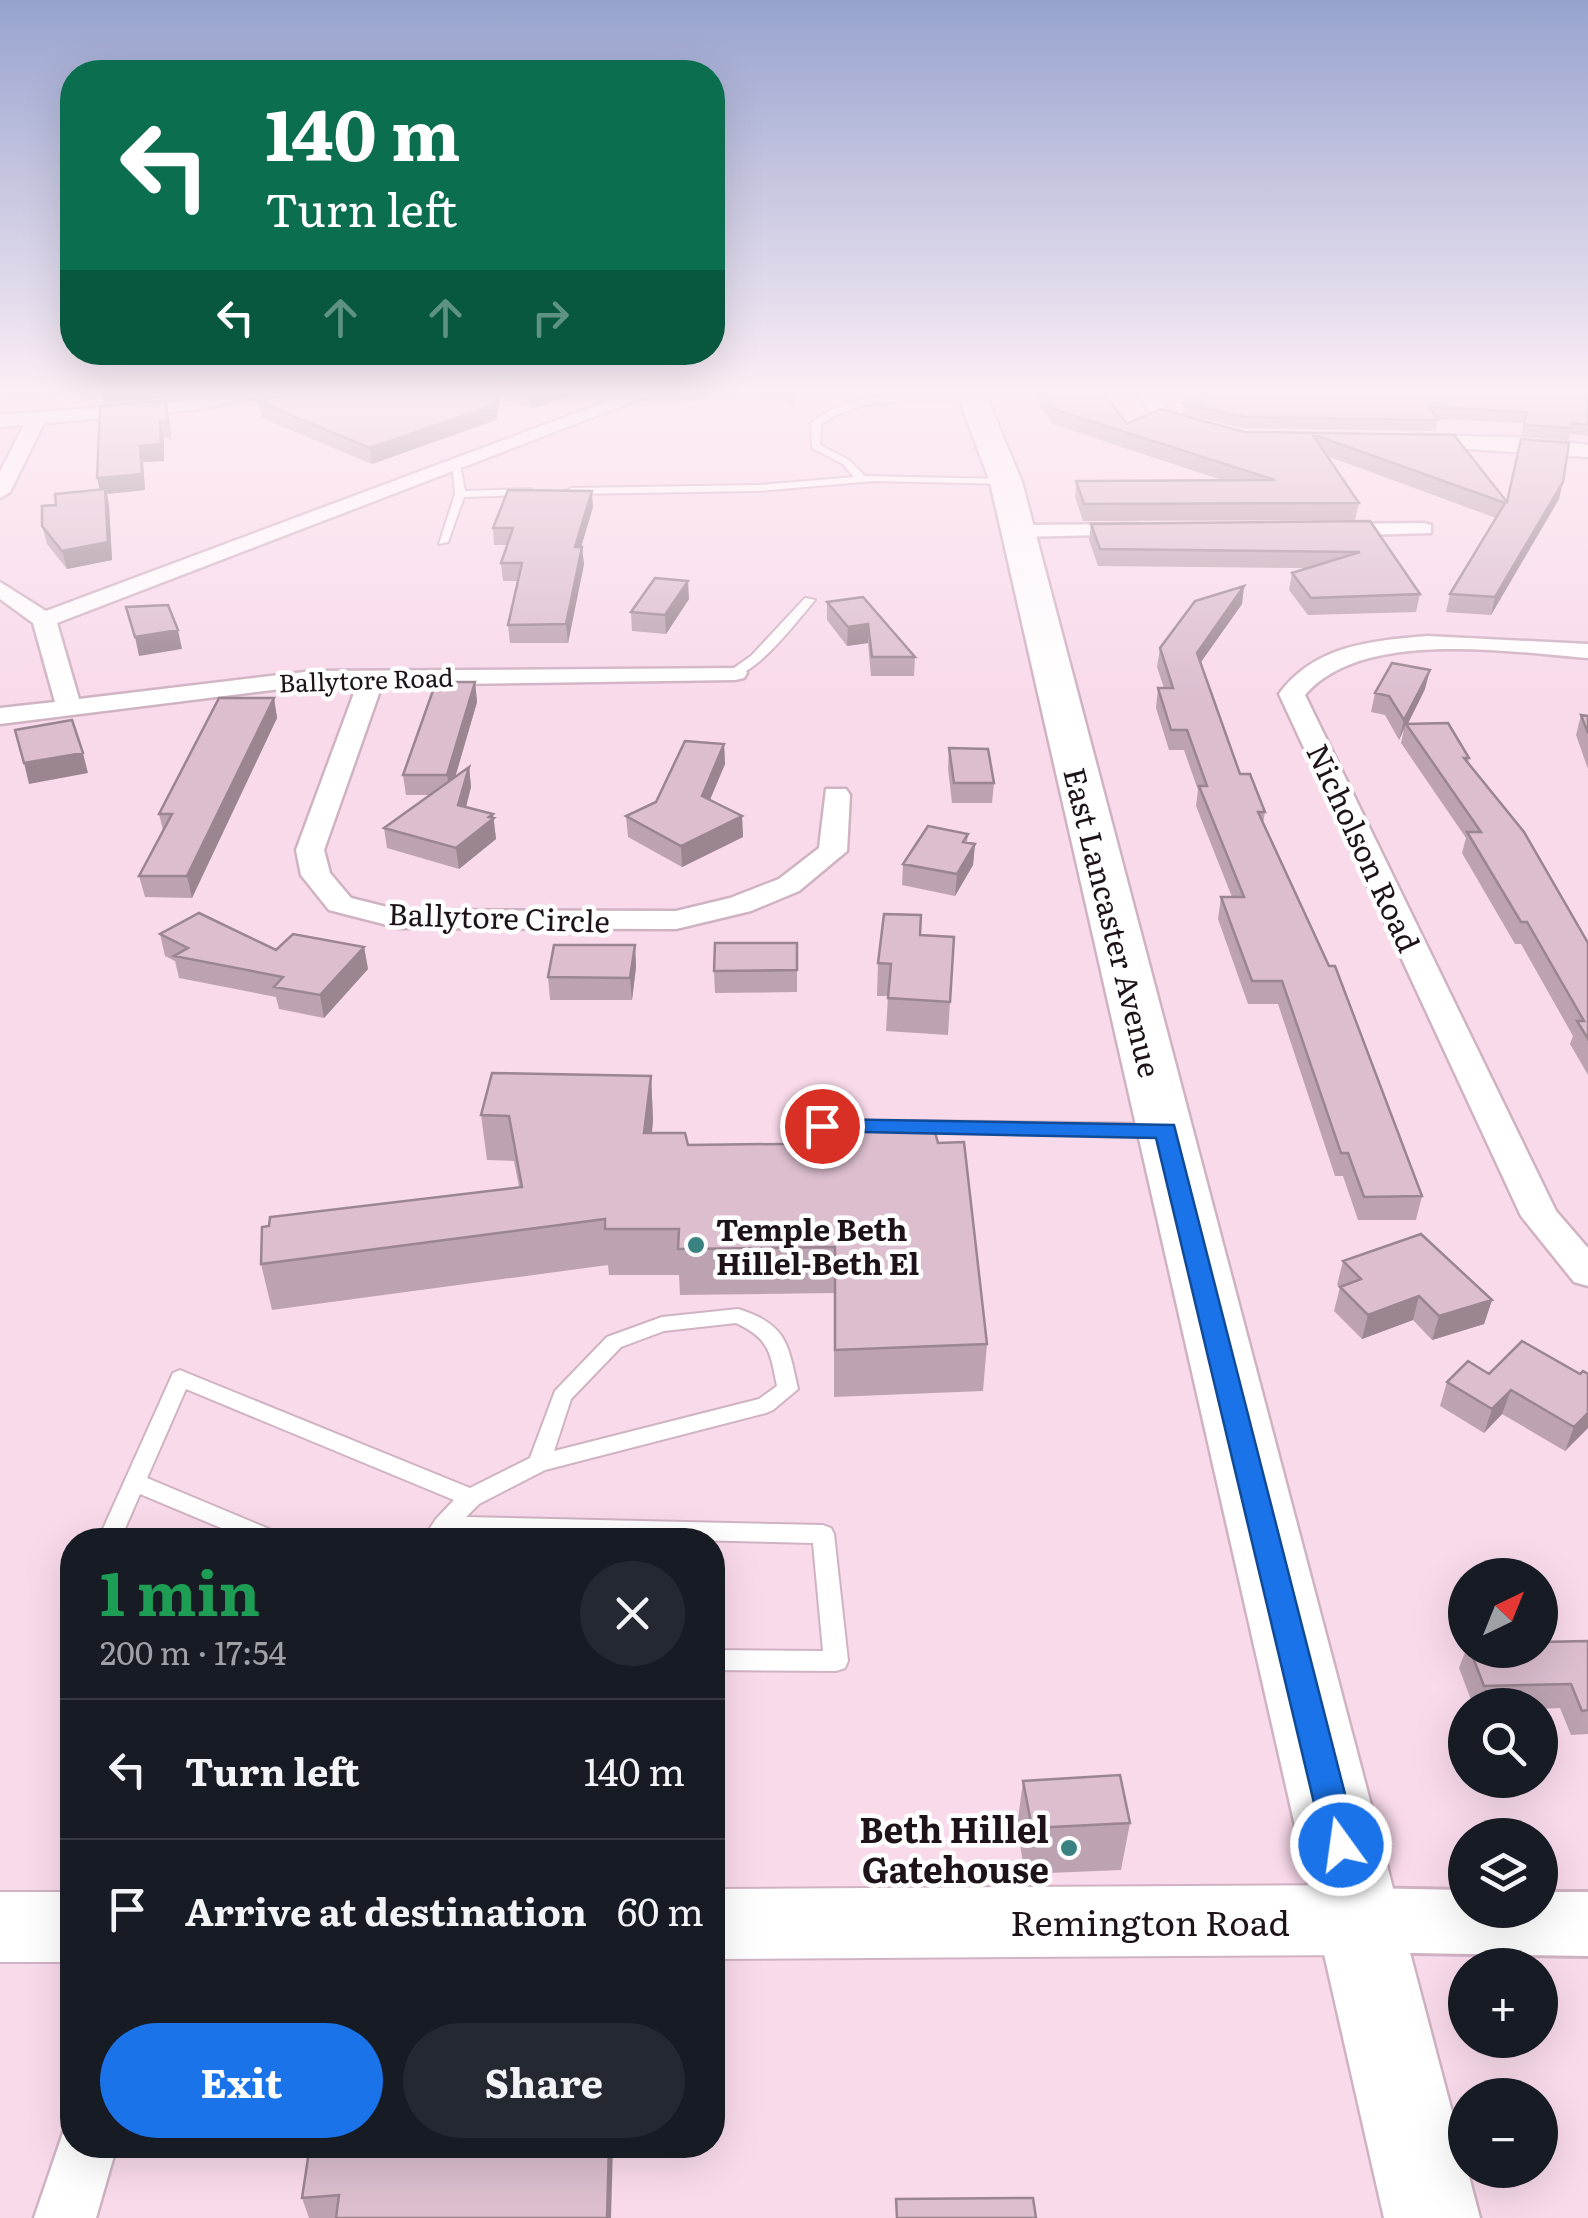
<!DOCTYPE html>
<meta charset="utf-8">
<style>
:root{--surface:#171b24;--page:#242831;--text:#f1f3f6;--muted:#9ea1a6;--line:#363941;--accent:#1a73e8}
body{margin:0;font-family:Literata,serif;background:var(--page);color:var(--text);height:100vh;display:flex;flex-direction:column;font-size:38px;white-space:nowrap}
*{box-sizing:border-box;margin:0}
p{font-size:32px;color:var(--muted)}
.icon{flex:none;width:55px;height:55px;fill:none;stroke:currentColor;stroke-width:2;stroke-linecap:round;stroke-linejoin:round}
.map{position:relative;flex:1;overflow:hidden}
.sheet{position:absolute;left:60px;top:1528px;width:665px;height:630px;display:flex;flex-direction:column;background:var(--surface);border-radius:40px;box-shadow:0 10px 40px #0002}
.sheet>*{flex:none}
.top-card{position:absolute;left:60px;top:60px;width:665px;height:305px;border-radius:40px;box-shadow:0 10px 40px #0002;background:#0b6e4f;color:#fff;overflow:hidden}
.needle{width:65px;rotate:43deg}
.tools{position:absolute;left:1448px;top:1558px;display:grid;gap:20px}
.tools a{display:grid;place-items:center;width:110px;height:110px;border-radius:50%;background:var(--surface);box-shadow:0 10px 40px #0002;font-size:50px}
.pin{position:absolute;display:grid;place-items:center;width:85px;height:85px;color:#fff;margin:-42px;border:5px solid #fff;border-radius:50%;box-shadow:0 2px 10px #0007}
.me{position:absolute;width:110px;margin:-55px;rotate:346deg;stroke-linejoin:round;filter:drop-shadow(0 0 8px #0008)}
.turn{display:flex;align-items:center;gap:35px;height:210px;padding:0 40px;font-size:45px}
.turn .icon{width:130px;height:130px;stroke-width:2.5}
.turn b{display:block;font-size:70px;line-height:85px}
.lanes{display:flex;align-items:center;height:95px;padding:0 40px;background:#0003;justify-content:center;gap:50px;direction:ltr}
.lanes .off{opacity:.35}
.round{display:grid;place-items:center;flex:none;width:105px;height:105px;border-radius:52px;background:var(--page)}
.head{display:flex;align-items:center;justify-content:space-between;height:170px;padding:0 40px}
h1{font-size:60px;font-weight:700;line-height:75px;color:#1e9e55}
.button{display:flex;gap:20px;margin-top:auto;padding:20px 40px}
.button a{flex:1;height:115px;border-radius:60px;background:var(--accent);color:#fff;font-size:40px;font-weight:700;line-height:115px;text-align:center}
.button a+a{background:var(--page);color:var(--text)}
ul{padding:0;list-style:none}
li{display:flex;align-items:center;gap:30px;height:140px;padding:0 40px;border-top:2px solid var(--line)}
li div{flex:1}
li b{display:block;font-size:38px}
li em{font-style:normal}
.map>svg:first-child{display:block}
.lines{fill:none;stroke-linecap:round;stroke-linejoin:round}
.service-casing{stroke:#d0b3c3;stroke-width:4}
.minor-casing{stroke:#d0b3c3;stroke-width:5}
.tertiary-casing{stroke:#d0b3c3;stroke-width:6}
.secondary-casing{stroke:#d0b3c3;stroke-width:4}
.trunk-casing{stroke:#d0b3c3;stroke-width:5}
.service{fill:#fff;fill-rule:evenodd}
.minor{fill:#fff;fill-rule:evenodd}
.tertiary{fill:#fff;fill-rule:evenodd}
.secondary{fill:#fff;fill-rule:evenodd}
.trunk{fill:#fff;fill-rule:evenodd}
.wall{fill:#bda3b2}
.shaded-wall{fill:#9a8591}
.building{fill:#dcbecf;stroke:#9a8591;stroke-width:2.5}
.route{fill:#1a73e8;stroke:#114b97;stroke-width:2.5}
.poi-dot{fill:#3a8281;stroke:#fff;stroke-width:4}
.labels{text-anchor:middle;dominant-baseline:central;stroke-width:9;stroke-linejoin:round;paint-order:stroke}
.far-street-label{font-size:25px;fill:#1d1319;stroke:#fff}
.street-label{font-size:30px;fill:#1d1319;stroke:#fff}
.poi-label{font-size:30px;font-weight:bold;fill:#1d1319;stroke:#fff;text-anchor:start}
.near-poi-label{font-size:35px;font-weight:bold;fill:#1d1319;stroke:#fff;text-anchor:end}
.near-street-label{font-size:35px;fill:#1d1319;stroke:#fff}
</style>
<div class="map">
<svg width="1588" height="2218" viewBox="0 0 1588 2218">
<rect width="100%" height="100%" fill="#f9daeb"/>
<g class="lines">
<g class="service-casing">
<path id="service" d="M891 395H973L978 398 973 401C921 401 866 394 821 424L820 445 849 460 865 476 1006 479 1011 482 1010 484 874 481 758 491 571 494 566 491 571 488 758 485 854 477 843 464 812 448 811 423C834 404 862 399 891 395Z
M452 463 460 465 465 491 530 489 535 492 530 495 464 497 448 542 439 544 455 494Z
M805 598 815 600C798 620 756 676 731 676V670L751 656Z
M823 1120 880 1121 889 1127 880 1133 817 1130 814 1126 817 1122Z
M911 1121 1160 1124 1169 1130 1160 1136 905 1131 902 1127Z
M738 1309C787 1324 788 1344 798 1389L773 1410 766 1413 545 1470 479 1504 466 1517 823 1525 831 1528 834 1534 848 1661 845 1668 836 1671 712 1670V1650L823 1651 813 1543 450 1534 446 1540H422L436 1519 454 1500 186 1389 147 1478 281 1534 284 1540H250L140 1494 120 1540H98L173 1373 180 1370 187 1373 470 1488 530 1458 555 1391 607 1337 662 1317ZM736 1323C770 1339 770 1352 777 1386L759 1399 554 1451 571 1399 621 1347 664 1331Z"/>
</g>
<g class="minor-casing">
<path id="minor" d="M260 388H300L195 410 44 423 10 492 0 498V472L24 425 0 427V415L195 400Z
M643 388H669L57 623 79 699 313 671 744 668 747 673 744 678 735 680 382 685 324 850 330 873 351 898 399 910 676 911 730 898 779 879 819 848 826 789H846L850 795 847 851 799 891 751 911 676 929 399 928 329 910 301 875 296 850 357 685H313L0 724V708L55 702 33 623 0 599V582L46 611Z
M1133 388H1151L1168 410 1207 429 1198 435 1154 418Z
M1415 435 1533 438 1588 445V457L1408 445V437Z
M1424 523 1431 525V533L1329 536 1318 530 1329 524Z
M1137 524 1144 526V534L1018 537 1007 531 1018 525Z
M1427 636 1588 644V658C1509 652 1361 628 1305 695L1556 1211 1588 1248V1286L1574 1282 1521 1216 1279 694C1315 645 1371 641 1427 636Z
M72 2121V2145H117L96 2218H34L66 2124Z"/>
</g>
<g class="tertiary-casing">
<path id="tertiary" d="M1359 1888 1465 1890V1910H1540V1892H1588V1956L1359 1952 1336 1942 1326 1920 1336 1898Z"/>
</g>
<g class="secondary-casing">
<path id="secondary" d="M1359 1885 1385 1895 1396 1920 1385 1945 1359 1955 712 1959V1889Z
M0 1892H72V1962H0Z"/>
</g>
<g class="trunk-casing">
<path id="trunk" d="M955 388H983L1022 482 1480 2218H1384L990 482Z"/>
</g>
<use href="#service" class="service"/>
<use href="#minor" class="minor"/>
<use href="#tertiary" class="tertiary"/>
<use href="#secondary" class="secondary"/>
<use href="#trunk" class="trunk"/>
</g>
<path class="wall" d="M312 388H594L532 408 501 398 496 420 372 464 262 418 259 402Z
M760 388H794L795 408 764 398Z
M1030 388H1100L1127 424 1244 432 1454 435 1507 502 1559 499 1491 615 1446 612 1450 594 1496 518 1327 456 1359 503 1355 520 1083 521 1075 497 1076 481 1222 480 1052 424Z
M1195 388H1588V436L1570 434 1568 440 1521 436 1524 423 1437 419 1436 431 1242 428 1183 414 1184 403 1201 395Z
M100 406 169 416 172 440 164 437V461L143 462 145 490 107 494 109 505 112 560 67 569 47 544 42 526 56 505 100 489Z
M593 507 581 547 584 564 568 643H510L508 625 518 581H503L501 563 507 545H494L493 528Z
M1370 521 1420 594 1416 612 1308 615 1289 590 1292 573 1307 568 1098 566 1089 540 1091 524Z
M1244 586 1242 604 1200 663 1240 774 1265 812 1263 823 1422 1196 1416 1220H1358L1343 1176H1335L1278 1004H1248L1218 919 1221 897H1232L1196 806 1198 790 1184 750H1169L1156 708 1158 688H1164L1157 667 1160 648Z
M689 599 666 634 632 631 631 612Z
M827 602 915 657 914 676H871L868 643 847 646 827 620Z
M475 682 477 702 455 777 469 767 471 787 466 807 493 814 496 839 459 869 387 848 384 828 429 795H406L403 775Z
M1425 689 1408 724 1469 758 1468 763 1588 943V1075L1570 1044 1573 1036 1521 944H1515L1462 853 1466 838 1401 743 1404 729 1399 740 1385 715 1371 712 1375 693Z
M274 698 277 718 192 898 145 897 139 876 163 830 159 814Z
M1581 715 1588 716V769L1576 735Z
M724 744 725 764 710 800 742 816 743 837 682 867 628 837 626 816 656 802Z
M949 748 994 783 992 803H952L948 769Z
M968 834 967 843 975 844 973 865 955 896 902 885 903 864Z
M160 934 276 950 364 947 368 969 324 1018 279 1009 276 997 179 978 175 961 165 956Z
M920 935 954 937 948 1035 886 1031 888 996H877L878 963Z
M797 943V992L715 993 714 971Z
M635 945 636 967 632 1000H550L548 977Z
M651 1076 653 1120 652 1133 688 1145 857 1143 858 1124 987 1344 983 1391 834 1397V1293L680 1295 679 1275H609L608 1265 272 1310 261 1264 519 1187 514 1161 487 1160 481 1115Z
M1343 1261 1492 1300 1484 1324 1432 1340 1413 1320 1362 1339 1334 1311 1340 1287 1337 1285Z
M1468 1361 1588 1428 1565 1451 1502 1414 1484 1433 1440 1406 1447 1382Z
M1588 1641V1734L1571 1735 1560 1708 1540 1709V1705H1473L1459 1668 1466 1650H1540Z
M1023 1781 1130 1823 1121 1870 1025 1874 1017 1827Z
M310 2145 611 2218H309L302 2198Z"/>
<path class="shaded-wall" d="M7 388H60L61 392 9 396Z
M101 388H166L167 398 104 403Z
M498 388H500L501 398 496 420 372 464 370 448Z
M546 388H594L532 408 531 393Z
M160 421 164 437V461L143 462 145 490 107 494 109 505 112 560 67 569 62 551 101 495 97 478 140 446Z
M1563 482 1559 499 1491 615 1495 597Z
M592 491 593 507 576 564 575 547Z
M582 547 584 564 568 643 566 624Z
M688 581 689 599 666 634 665 615Z
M1244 586 1242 604 1194 672 1197 653Z
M868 624V643L847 646 848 627Z
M178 630 182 649 139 656 135 637Z
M1430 670 1425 689 1407 725 1406 724 1399 740 1404 720Z
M475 682 477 702 450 795 447 775Z
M274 698 277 718 192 898 187 876Z
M724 744 725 764 703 816 702 796Z
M83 753 88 773 29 784 24 763Z
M469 767 471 787 461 826 458 805Z
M493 814 496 839 459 869 456 848Z
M742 816 743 837 682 867 681 846Z
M975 844 973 865 955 896 957 874Z
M635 945 636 967 632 1000 630 978Z
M364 947 368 969 324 1018 320 995Z
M651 1076 653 1120 647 1178 644 1133Z
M1419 1296 1413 1320 1362 1339 1368 1315Z
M1492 1300 1484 1324 1432 1340 1439 1316Z
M1511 1390 1502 1414 1484 1433 1492 1409Z
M1588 1413V1428L1565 1451 1574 1427Z
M609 2145H613L611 2218H607Z"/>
<path class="building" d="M312 388H498L494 405 370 448 259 402Z
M516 388H546L531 393Z
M1040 388H1100L1127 424 1160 409 1244 432 1454 435 1507 502 1521 439 1569 443 1563 482 1495 597 1450 594 1505 503 1312 434 1359 503 1084 504 1076 481 1275 480 1053 409Z
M1205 388H1588V425L1572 423 1571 428 1524 425 1527 412 1429 407 1438 420 1244 417 1184 403 1209 392Z
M166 400 168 424 160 421 161 444 140 446 142 474 97 478 100 406Z
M105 489 108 542 62 551 42 526V506L56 505 55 494Z
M508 490 592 491 575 547H582L566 624 508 625 522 563H501L513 528H493Z
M1370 521 1420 594 1311 598 1292 573 1360 552 1100 549 1091 524Z
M655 578 688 581 665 615 631 612Z
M1244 586 1197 653 1240 774H1250L1265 812H1258L1329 966H1335L1422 1196 1364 1197 1348 1153H1341L1282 981H1252L1221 897H1244L1199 786H1207L1187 730H1171L1158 688H1173L1160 648 1195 601Z
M863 597 915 657H872L868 624 848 627 827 602Z
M168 605 178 630 135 637 126 607Z
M1392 663 1430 670 1404 720 1389 696 1375 693Z
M436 682H475L447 775H403Z
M219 698H274L187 876H139L172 814H159Z
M1581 715 1588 716V733Z
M72 720 83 753 24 763 15 730Z
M1448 723 1469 758H1464L1524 832 1588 943V1039L1577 1021H1584L1527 922H1521L1467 832H1481L1406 724Z
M685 741 724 744 702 796 742 816 681 846 626 816 656 802Z
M949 748 988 749 994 783H954Z
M469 767 458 805 493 814 489 817 494 818 456 848 384 828Z
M928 826 968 834 963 842 975 844 957 874 903 864Z
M199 913 276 950 293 934 364 947 320 995 274 987 283 977 174 956 188 948 160 934Z
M884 914 921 915 920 935 954 937 950 1002 888 998 891 964 878 963Z
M715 943H797V970L714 971Z
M554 945H635L630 978 548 977Z
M492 1073 651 1076 644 1133H685L688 1145 859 1143 858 1124 933 1125 938 1143 964 1142 987 1344 835 1350V1247L678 1249 679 1229H605V1219L261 1264 262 1227 269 1226 270 1217 522 1187 509 1116 481 1115Z
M1421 1234 1492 1300 1439 1316 1419 1296 1368 1315 1340 1287 1361 1279 1343 1261Z
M1522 1341 1580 1374 1583 1371 1588 1374V1413L1574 1427 1511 1390 1492 1409 1447 1382 1468 1361 1489 1374Z
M1588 1641V1710L1582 1711 1571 1684 1484 1686 1470 1650H1540V1642Z
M1120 1775 1130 1823 1032 1828 1023 1781Z
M310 2145H609L607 2218H336L339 2195 302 2198Z
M1033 2198 1036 2218H897L896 2199Z"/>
<linearGradient id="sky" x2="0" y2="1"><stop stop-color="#97a3ce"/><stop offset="0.56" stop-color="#fceef6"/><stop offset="1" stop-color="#fceef6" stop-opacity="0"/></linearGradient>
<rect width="1588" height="699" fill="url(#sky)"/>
<path class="route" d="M822 1119 1174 1125 1358 1845 1353 1856 1341 1861 1329 1856 1324 1845 1156 1138 814 1131 811 1126Z"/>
<g class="poi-dot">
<circle cx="696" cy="1245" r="10"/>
<circle cx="1069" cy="1848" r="10"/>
</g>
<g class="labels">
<g class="far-street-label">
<text transform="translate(366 679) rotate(-2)">Ballytore Road</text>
</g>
<g class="street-label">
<text transform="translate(1365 847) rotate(65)">Nicholson Road</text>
<text transform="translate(499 916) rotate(2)">Ballytore Circle</text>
<text transform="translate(1114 922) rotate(76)">East Lancaster Avenue</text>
</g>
<g class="poi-label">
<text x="716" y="1228">Temple Beth<tspan x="716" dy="34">Hillel-Beth El</tspan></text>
</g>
<g class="near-poi-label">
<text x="1049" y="1828">Beth Hillel<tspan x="1049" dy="40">Gatehouse</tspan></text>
</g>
<g class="near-street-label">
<text x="1150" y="1921">Remington Road</text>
</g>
</g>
</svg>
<div class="tools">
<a><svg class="needle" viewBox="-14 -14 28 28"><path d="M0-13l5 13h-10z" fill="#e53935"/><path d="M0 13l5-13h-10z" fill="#9ea1a6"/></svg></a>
<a><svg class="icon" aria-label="search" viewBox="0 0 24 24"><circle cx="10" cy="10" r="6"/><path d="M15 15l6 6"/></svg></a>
<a><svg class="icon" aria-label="layers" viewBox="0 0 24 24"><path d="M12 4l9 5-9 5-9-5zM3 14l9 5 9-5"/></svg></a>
<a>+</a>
<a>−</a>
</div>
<div class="pin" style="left:822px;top:1126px;background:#d93025"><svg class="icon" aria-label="arrive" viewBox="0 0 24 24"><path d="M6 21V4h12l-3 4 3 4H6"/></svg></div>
<svg class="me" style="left:1341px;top:1845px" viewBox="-20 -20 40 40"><circle r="17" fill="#1a73e8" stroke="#fff" stroke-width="3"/><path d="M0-11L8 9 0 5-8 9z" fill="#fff"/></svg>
<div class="top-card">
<div class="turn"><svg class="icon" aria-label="left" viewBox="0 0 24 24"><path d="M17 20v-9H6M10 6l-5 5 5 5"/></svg><div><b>140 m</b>Turn left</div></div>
<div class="lanes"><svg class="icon" aria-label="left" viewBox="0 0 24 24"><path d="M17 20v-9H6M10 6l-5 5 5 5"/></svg><svg class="icon off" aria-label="ahead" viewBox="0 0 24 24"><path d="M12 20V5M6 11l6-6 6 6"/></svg><svg class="icon off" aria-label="ahead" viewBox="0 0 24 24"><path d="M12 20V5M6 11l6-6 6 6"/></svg><svg class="icon off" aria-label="right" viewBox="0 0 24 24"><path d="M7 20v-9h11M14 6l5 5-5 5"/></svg></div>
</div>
<section class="sheet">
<div class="head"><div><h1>1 min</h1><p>200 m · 17:54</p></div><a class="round"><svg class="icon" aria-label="close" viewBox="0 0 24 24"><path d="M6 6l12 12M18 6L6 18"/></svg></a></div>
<ul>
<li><svg class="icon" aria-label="left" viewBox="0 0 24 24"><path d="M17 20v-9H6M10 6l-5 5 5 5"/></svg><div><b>Turn left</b></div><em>140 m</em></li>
<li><svg class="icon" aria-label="arrive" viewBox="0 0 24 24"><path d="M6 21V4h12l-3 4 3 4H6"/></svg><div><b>Arrive at destination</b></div><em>60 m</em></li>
</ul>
<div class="button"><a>Exit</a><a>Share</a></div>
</section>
</div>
